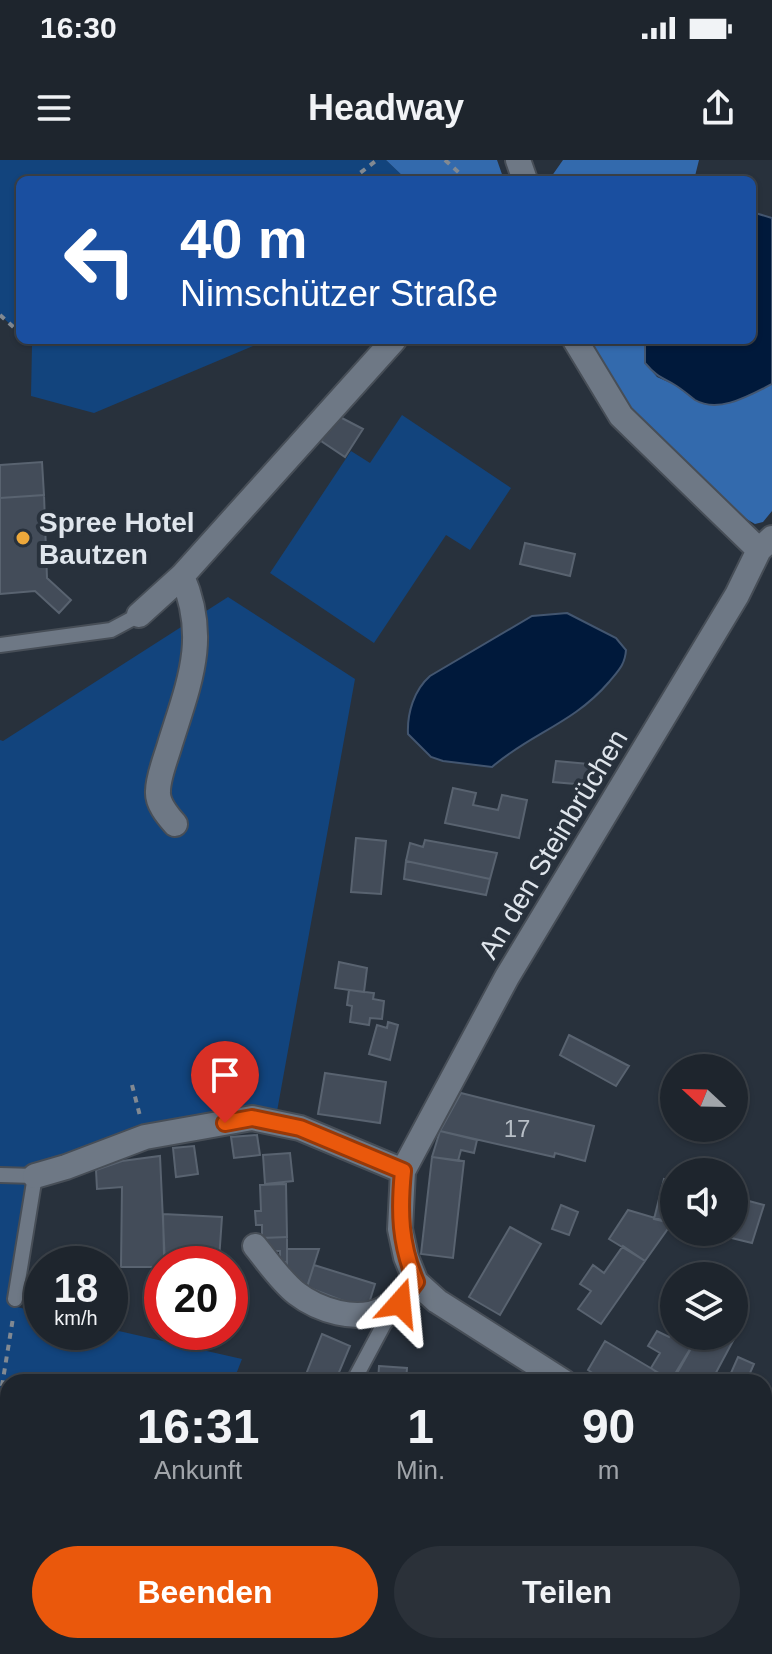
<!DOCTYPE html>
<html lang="de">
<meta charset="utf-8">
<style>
:root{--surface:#1e252d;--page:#2b3139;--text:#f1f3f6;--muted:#a1a5aa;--line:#3c4249;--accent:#ea580c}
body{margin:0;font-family:Arial,sans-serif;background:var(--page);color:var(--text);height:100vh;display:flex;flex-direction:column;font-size:30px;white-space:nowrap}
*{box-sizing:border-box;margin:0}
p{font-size:26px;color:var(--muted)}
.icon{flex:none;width:44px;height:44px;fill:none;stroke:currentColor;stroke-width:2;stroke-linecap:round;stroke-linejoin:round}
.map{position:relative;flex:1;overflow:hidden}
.side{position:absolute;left:0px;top:1214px;width:772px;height:280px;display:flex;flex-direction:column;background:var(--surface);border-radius:24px 24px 0 0;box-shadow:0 2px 6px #0004,0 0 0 2px var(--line)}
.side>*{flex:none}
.guide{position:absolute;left:16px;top:16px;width:740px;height:168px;border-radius:12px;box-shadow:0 2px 6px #0004,0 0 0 2px var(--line);background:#1a4fa0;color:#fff;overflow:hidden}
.needle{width:52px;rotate:292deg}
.controls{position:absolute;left:660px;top:894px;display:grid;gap:16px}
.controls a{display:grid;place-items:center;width:88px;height:88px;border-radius:50%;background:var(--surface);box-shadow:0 2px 6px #0004,0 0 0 2px var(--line);font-size:40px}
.speed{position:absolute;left:24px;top:1086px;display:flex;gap:16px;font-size:40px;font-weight:700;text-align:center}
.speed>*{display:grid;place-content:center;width:104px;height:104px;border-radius:50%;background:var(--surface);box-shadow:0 2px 6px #0004,0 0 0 2px var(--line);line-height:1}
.speed small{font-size:20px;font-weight:400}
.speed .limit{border:12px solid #d22;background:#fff;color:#111}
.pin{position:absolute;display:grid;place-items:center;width:68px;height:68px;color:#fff;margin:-82px -34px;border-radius:50% 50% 50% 0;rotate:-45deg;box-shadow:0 0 8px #0007}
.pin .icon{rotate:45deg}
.me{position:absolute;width:88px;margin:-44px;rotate:18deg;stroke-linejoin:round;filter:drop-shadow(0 0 6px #0008)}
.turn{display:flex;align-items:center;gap:28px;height:168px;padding:0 32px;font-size:36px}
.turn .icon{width:104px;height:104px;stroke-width:2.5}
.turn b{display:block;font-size:56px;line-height:68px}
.eta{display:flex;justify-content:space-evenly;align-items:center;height:136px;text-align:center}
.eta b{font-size:48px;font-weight:800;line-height:56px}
.cta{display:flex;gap:16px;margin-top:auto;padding:16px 32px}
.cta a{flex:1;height:92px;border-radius:48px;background:var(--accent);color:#fff;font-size:32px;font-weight:800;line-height:92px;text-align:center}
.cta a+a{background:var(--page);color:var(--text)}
.status{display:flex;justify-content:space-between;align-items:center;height:56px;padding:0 40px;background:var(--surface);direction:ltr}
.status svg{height:22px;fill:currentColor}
header{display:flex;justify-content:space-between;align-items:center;height:104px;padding:0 32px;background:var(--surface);font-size:36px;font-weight:800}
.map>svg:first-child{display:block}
.green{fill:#12447d}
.forest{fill:#336aad}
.water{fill:#00193b;stroke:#435670;stroke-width:2}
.building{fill:#434c59;stroke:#596370;stroke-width:2}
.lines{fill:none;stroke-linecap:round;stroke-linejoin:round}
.lane-casing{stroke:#474e57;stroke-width:18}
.street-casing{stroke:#474e57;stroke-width:28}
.path{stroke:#818992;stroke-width:4;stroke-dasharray:6 6;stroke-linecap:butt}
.lane{stroke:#6e7885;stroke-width:14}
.street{stroke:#6e7885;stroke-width:24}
.route-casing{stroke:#983908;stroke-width:20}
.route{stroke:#ea580c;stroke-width:14}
.poi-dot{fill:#eda83b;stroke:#28313c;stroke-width:3}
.labels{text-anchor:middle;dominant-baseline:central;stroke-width:8;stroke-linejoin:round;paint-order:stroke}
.number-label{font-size:24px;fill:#b8bfc7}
.poi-label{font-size:28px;font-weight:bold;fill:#dfe5ec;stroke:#28313c;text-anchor:start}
.street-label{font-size:28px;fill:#dfe5ec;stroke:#28313c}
</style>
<div class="status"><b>16:30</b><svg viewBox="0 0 49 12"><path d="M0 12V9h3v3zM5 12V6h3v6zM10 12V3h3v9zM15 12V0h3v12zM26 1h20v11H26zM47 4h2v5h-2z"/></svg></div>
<header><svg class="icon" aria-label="menu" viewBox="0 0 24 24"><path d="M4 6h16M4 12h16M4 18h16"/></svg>Headway<svg class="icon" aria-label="share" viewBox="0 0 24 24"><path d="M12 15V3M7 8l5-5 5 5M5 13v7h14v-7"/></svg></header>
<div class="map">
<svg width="772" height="1494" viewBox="0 0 772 1494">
<rect width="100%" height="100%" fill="#28313c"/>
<path class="green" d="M0 0H386L407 20H20V173L0 155Z
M28 180H267L94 253 31 236 32 185Z
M402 255 511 328 470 390 446 375 374 483 270 413 351 291 370 303Z
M228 437 355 519 276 957 145 977 35 1017 16 1139 17 1147 42 1153V1172H110V1169L242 1199 233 1222H8V1486H172L171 1490 178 1494H0V580L3 581Z"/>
<path class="forest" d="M386 0H497L504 20H407Z
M563 0H699L694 20H549Z
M590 180H645V203L657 217 675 225 696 241 739 240 772 224V351L763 362 755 364 736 353 627 250Z"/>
<path class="water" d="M752 52 772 58V224C750 235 719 254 695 240 688 235 682 229 675 225 661 217 656 216 645 203V180H752Z
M567 453 616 478 626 490C625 505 618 511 609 522 573 564 531 573 492 607L443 601 431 597 408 574C407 553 414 530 430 516L532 456Z"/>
<path class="building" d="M338 256 363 269 345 297 321 281Z
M42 302 44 335 0 338V305Z
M44 335 47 418 71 440 59 453 35 431 0 434V338Z
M525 383 575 394 570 416 520 404Z
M556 601 600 605 587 625 553 622Z
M453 628 476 633 473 645 498 650 502 635 527 640 519 678 445 663Z
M356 678 386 681 381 734 351 732Z
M425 680 497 693 490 719 406 701 410 683 423 687Z
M406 701 490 719 486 735 404 719Z
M339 802 367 808 364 832 335 828Z
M349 830 374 833 373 839 384 841 382 859 370 858 369 865 350 862 352 846 347 845Z
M388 862 398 865 390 900 369 894 377 865 387 868Z
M569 875 629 906 616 926 560 895Z
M325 913 386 922 380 963 318 954Z
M461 933 594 966 585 1001 555 993 554 997 440 971Z
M440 971 477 980 474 993 461 990 458 1001 432 997Z
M257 975 260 995 234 998 231 977Z
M194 986 198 1014 176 1017 173 988Z
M290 993 293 1021 265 1024 263 995Z
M160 996 165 1104 162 1107H121L122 1027 97 1029 96 1010 122 1001Z
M432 997 464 1001 453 1098 421 1094Z
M664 1019 674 1022V1064L654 1059Z
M286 1024 287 1077 262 1078V1065H256L255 1051H261L260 1025Z
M734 1037 764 1045 752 1083 707 1072H734Z
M561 1045 578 1052 569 1075 552 1069Z
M628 1050 672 1063 645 1101 609 1079Z
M163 1054 222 1057 219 1100 164 1096Z
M510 1067 541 1084 500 1155 469 1137Z
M287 1077V1102H280V1091H269L262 1078Z
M623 1086 645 1101 601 1164 578 1149 591 1131 580 1124 593 1105 604 1113Z
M287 1089H319L307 1127 287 1112Z
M314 1105 375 1124 367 1150 307 1127Z
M734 1159 742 1164 711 1222H672L698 1176H734Z
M674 1168V1176H698L670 1222 651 1208 660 1193 648 1186 657 1171 669 1177Z
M322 1174 350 1186 335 1222H303Z
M605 1181 669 1219 667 1222H606L588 1210Z
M738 1197 754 1204 746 1222H727Z
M379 1206 407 1208 406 1222H378Z
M764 1259 772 1263V1281L764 1295Z
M245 1486H300L297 1494H265Z
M332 1486H366L365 1489 377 1493 330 1494Z"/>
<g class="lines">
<g class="lane-casing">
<path id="lane" d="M0 485 111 470 139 455
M0 1015 35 1016 15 1139
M353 1222 384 1164 397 1147"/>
</g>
<g class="street-casing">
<path id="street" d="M518 0 525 20
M575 180 621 256 759 390
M139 455 182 416 394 180
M175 664C167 655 157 643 158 631 158 617 166 598 170 584 189 523 209 478 182 416
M35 1016 66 1007 145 977 252 958 300 968 403 1011
M255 1086C268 1102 280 1120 296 1133 318 1150 357 1163 383 1149 395 1143 406 1131 416 1122
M564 1222 437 1141 416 1122 406 1097 400 1069 403 1011 507 817 737 435 759 390 772 378
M764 1350 772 1354
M509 1486 543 1494
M643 1494 645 1486"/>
</g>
<path class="path" d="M445 0 467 20
M351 20 377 0
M0 155 20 173
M28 180 32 184 43 180
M132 925 140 956
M0 1238 13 1158"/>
<use href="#lane" class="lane"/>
<use href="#street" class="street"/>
</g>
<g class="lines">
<g class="route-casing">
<path id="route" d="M225 963 252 958 300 968 403 1011C399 1052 400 1084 416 1122L400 1143"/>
</g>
<use href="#route" class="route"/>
</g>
<circle class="poi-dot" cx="23" cy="378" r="8"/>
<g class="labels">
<g class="number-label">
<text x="517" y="968">17</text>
</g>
<g class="poi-label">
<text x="39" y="362">Spree Hotel<tspan x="39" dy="32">Bautzen</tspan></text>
</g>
<g class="street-label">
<text transform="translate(553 684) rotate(-59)">An den Steinbrüchen</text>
</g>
</g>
</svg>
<div class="controls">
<a><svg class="needle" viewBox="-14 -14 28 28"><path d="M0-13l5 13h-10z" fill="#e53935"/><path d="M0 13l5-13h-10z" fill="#a1a5aa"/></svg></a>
<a><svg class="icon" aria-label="sound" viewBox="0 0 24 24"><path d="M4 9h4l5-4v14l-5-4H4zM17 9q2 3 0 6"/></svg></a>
<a><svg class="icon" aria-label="layers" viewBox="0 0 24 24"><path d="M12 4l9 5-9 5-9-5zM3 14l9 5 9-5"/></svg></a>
</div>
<div class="speed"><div>18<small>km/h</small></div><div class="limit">20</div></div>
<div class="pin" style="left:225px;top:963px;background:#d93025"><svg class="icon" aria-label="arrive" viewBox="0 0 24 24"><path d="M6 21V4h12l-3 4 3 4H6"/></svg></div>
<svg class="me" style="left:400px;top:1143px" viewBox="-20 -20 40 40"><path d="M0-17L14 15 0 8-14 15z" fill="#ea580c" stroke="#fff" stroke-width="4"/></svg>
<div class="guide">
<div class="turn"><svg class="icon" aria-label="left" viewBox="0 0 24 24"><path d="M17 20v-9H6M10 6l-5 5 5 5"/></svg><div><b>40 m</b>Nimschützer Straße</div></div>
</div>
<section class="side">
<div class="eta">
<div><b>16:31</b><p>Ankunft</p></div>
<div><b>1</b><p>Min.</p></div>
<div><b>90</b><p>m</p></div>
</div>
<div class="cta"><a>Beenden</a><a>Teilen</a></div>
</section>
</div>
